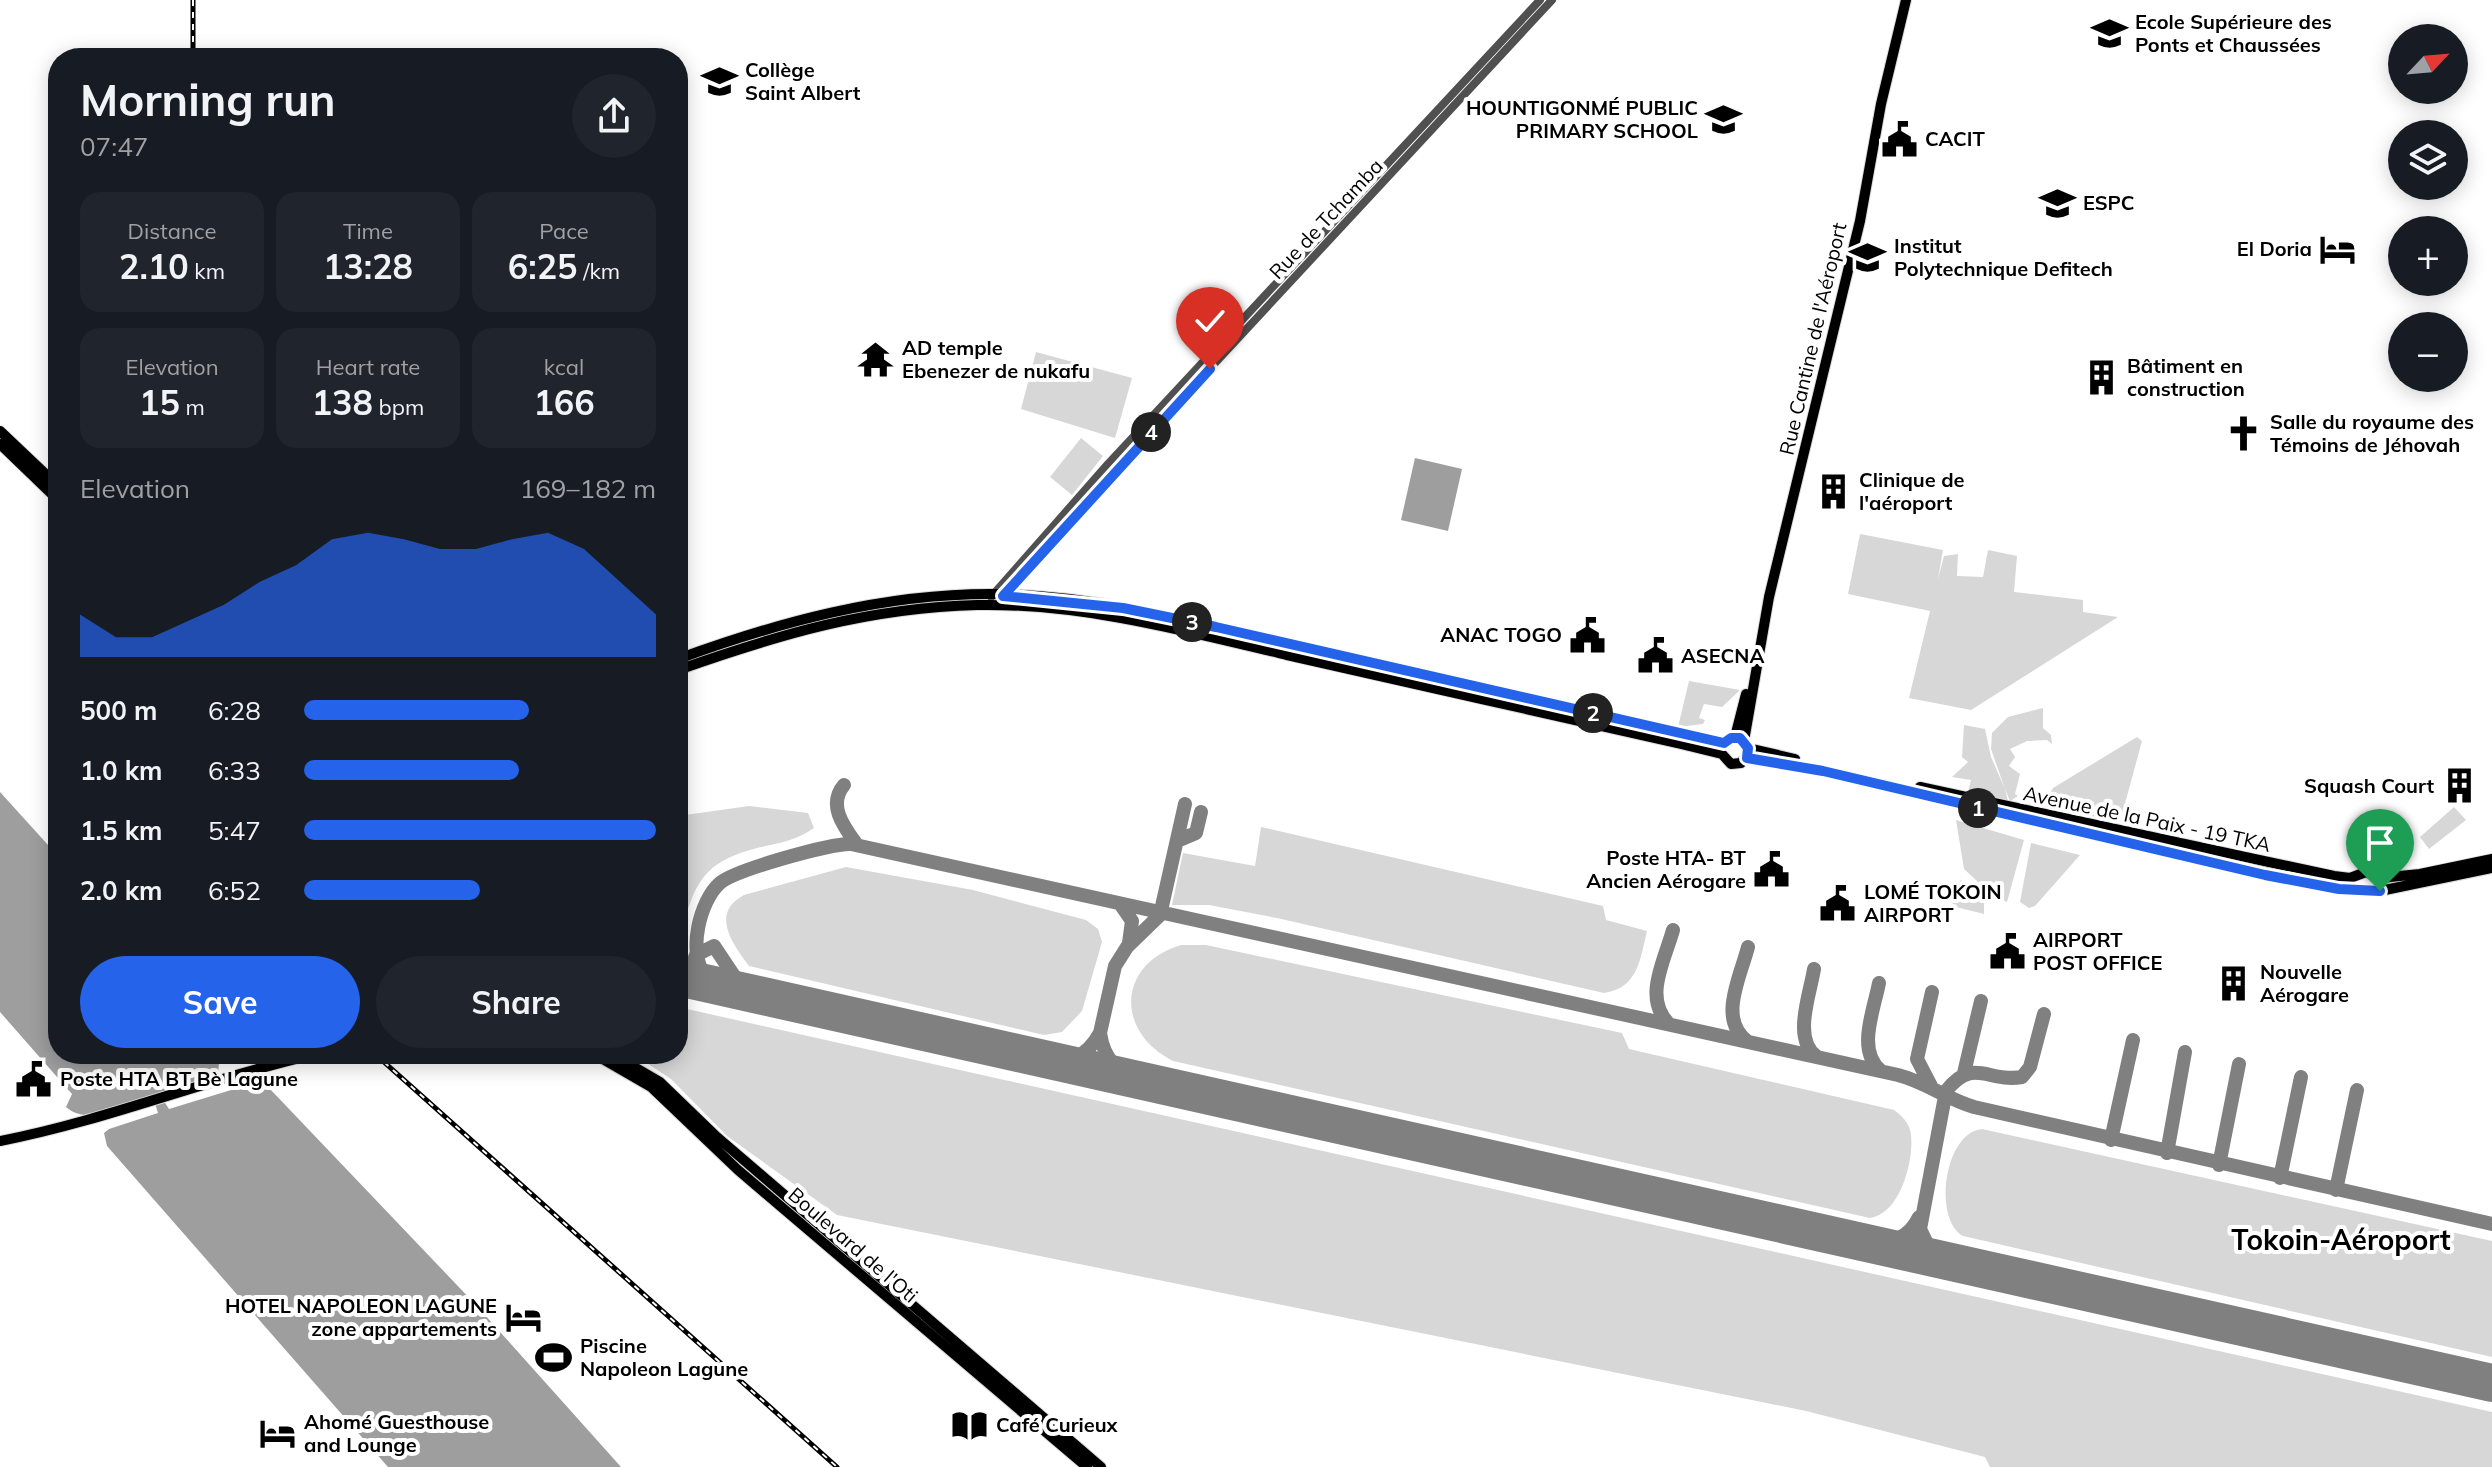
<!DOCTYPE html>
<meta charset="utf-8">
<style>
body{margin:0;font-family:Mulish,sans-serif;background:#20242c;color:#f1f3f6;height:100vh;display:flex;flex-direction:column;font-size:30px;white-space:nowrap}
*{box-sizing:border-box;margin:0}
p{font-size:26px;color:#9ea1a6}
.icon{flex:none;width:44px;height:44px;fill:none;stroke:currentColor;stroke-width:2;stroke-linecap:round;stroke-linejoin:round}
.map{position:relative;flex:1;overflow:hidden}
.side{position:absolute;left:48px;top:48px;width:640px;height:1016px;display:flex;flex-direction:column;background:#171b24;border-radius:32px;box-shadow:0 4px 20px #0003}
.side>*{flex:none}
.needle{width:52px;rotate:64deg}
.tools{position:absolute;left:2388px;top:24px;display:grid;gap:16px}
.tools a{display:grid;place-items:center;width:80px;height:80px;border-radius:50%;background:#171b24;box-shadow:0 4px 20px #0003;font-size:40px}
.pin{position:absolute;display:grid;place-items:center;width:68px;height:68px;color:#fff;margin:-82px -34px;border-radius:50% 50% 50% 0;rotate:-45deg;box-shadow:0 0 8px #0007}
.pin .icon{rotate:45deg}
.km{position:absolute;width:40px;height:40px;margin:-20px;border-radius:50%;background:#222;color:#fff;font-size:22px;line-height:40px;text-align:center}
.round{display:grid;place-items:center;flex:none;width:84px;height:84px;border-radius:42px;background:#20242c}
.overview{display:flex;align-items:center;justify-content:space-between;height:136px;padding:0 32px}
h1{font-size:44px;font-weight:700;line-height:60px}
.metrics{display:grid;grid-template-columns:repeat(3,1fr);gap:12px;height:136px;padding:8px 32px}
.metrics div{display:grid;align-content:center;border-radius:20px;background:#20242c;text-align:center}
.metrics b{font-size:34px;font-weight:700}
.metrics small{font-size:22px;font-weight:400}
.metrics p{font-size:22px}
.chart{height:224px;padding:16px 32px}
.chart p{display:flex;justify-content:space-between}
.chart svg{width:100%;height:144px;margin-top:8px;fill:#2563eb;opacity:.7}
.primary-button{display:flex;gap:16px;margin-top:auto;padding:16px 32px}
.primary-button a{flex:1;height:92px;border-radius:48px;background:#2563eb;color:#fff;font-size:32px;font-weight:700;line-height:92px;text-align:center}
.primary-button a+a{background:#20242c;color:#f1f3f6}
ul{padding:0 32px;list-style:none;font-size:26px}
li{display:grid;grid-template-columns:128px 96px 1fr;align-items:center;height:60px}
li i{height:20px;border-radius:10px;background:#2563eb}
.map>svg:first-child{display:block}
.green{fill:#d7d7d7}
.water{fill:#9e9e9e}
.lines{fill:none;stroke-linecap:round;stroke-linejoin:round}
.taxiway{stroke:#808080;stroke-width:14}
.runway{stroke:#808080;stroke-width:38}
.major-casing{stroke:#dbdbdb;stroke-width:12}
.minor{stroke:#505050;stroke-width:8}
.major{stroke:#000;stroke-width:10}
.rail-casing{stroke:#000;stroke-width:5}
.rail{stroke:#fff;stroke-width:2;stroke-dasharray:6;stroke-linecap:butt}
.route-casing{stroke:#fff;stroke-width:16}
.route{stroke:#2563eb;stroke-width:10}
.labels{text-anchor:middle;stroke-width:8;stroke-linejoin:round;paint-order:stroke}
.poi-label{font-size:20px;font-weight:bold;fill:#000;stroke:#fff;text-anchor:start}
.street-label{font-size:20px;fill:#000;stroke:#fff}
.district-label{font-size:28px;font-weight:bold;fill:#000;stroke:#fff}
</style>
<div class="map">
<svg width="2492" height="1467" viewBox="0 0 2492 1467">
<rect width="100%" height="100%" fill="#fff"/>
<path class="green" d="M1036,352l96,26 -17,60 -94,-29z
M1081,438l22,18 -31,39 -22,-18z
M1860,534l83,16 -5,29 6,-23 14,-2 -1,22 26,1 5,-27 29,6 -3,36 69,8v12l35,5 -147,93 -62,-12 21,-87 -82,-17z
M1689,681l51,9 -18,17 -18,-3 -5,14 6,2 -2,4 -25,3z
M2043,708v20l8,7 1,9 -5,-4 -20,1 -17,8 5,8 -6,9 11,8 -5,20 3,2 -8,5 -5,-12 3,12 -41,-5 4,-16 -19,-3 16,-15 -6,-5 2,-32 21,4 6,28 14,32 -14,-40 1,-16 16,-16z
M2137,737l5,4 -22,81 -77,-16 10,-18z
M749,806l59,7 6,15c-17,12 -33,15 -53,19 -62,15 -66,38 -83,95v-126z
M2454,807l12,13 -37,29 -9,-12z
M1956,820l68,20 -17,62 -17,-9 -26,-24z
M1261,827l342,79 3,14 41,11c-7,29 -9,57 -43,62l-327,-75 -68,-13h-37l11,-52 72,13z
M2031,843l49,12 -45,51 -6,2 -9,-6z
M846,867l127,23 113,30 12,9 4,13 -20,69 -20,21 -18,3 -295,-69c-17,-23 -39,-53 -5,-71z
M1961,880l23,20v14l-32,-8 5,-22z
M1181,945h25l416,88 7,16 265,61c8,6 16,13 17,25 3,26 -11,79 -41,83l-697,-157c-58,-29 -56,-97 8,-116z
M678,1007l1814,405v55h-502l-5,-10 -179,-46 -969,-196 -110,-79 -56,-57 -38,-25h45z
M1982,1129l510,112v116l-529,-121c-31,-18 -18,-104 19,-107z"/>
<path class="water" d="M1415,458l47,11 -14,62 -47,-11z
M0,792l58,64v198h162l-2,19 -58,22 9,14 85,-26 16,6 205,215 146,163h-233l-281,-321 -3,-13 5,-4 49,-16 -5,-16c-25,8 -65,30 -87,10l6,-13 -72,-82z"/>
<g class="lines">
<path class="taxiway" d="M844,785c-17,20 0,42 13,60
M1177,841l19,-8 5,-21
M1121,905l11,16 -3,22
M1814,969c-4,26 -22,70 3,88
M693,981l-3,-10 6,-16 18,-9 26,39 16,10
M1879,983c-5,27 -23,68 2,88
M726,988c-7,-4 -16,-7 -21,-13 -18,-22 -5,-75 15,-92 15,-13 111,-40 131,-39l1047,231c28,7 48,24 76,32l518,117
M1669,1024c-26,-26 -5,-62 4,-94
M1100,1033l15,-67 12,-19 33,-32 25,-111
M1747,1041c-29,-22 -7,-63 1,-94
M1043,1060c27,3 43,-2 57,-27 4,28 19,41 45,48
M1964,1073l17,-72
M1931,1086l-14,-27 15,-67
M2111,1140l22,-100
M2167,1153l18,-101
M2219,1165l20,-101
M2280,1178l21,-101
M2336,1190l21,-100
M1871,1243c21,0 38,-5 48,-26
M1950,1261l-20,-11 -10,-21 26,-138c28,-35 41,-8 76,-14l8,-10 14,-53"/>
<path class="runway" d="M678,977l1814,406"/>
<defs>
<path id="major" d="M0,431l58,55
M0,444l58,56
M678,659c101,-37 204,-65 312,-65 102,0 205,28 304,51 143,32 286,67 430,98l16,-5 9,14 -8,11 -10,1 -9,-10 -41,-10c-131,-30 -263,-59 -394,-89 -101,-24 -205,-52 -310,-50 -109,3 -197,29 -299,65
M1735,737l11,-43
M1744,741l25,-144 91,-376 21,-117 25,-104
M1748,748l47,11
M1747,758l76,13 516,118 41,2 112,-23
M1920,787l414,89 16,2 16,-6 14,6 40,-4 72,-15
M594,1054l57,33 87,83 349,297
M612,1054l48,28 57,55 384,330
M0,1141c108,-21 209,-63 316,-87"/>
</defs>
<use href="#major" class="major-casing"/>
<path class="minor" d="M1003,596l68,-78 481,-518
M991,597l117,-133 432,-464"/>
<use href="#major" class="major"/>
<defs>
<path id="rail" d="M193,0v58
M375,1054l462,413"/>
</defs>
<use href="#rail" class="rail-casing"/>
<use href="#rail" class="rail"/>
</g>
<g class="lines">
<defs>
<path id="route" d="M1210,369l-207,227 120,12 93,19 508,116 7,-5h9l8,10 -1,10 76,13 442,104 74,14 41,2"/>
</defs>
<use href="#route" class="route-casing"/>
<use href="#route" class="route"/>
</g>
<defs>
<symbol id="university-bare" viewBox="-9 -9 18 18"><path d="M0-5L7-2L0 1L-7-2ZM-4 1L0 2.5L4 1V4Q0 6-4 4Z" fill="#000" stroke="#fff" stroke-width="2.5" paint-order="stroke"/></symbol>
<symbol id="school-bare" viewBox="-9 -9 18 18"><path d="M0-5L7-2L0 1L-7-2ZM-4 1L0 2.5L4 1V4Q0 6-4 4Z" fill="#000" stroke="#fff" stroke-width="2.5" paint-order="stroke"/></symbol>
<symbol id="civic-bare" viewBox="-9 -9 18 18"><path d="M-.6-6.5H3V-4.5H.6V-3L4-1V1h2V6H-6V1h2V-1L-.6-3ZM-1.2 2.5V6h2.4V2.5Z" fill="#000" stroke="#fff" stroke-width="2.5" paint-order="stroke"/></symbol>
<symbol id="hotel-bare" viewBox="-9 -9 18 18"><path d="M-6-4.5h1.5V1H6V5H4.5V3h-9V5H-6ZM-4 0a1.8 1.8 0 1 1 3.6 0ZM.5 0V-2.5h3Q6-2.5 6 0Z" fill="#000" stroke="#fff" stroke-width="2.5" paint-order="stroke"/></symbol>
<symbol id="temple-bare" viewBox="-9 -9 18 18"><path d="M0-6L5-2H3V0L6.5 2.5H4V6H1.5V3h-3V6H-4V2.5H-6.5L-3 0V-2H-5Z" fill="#000" stroke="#fff" stroke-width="2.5" paint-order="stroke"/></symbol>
<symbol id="building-bare" viewBox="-9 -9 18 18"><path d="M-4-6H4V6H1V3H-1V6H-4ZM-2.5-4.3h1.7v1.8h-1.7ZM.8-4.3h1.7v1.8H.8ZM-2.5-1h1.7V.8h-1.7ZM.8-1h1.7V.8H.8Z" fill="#000" stroke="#fff" stroke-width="2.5" paint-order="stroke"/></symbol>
<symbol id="church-bare" viewBox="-9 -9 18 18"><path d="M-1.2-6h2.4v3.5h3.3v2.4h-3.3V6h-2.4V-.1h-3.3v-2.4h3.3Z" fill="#000" stroke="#fff" stroke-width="2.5" paint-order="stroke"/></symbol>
<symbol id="stadium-bare" viewBox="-9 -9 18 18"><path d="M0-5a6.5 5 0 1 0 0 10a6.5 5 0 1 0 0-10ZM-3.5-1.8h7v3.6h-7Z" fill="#000" stroke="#fff" stroke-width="2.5" paint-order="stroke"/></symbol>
<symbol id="library-bare" viewBox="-9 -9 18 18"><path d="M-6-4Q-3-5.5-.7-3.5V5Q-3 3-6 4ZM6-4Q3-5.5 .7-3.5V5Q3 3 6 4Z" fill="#000" stroke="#fff" stroke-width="2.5" paint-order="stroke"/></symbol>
</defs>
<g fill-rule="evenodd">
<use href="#university-bare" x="2084" y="8" width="51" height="51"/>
<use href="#school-bare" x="694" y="56" width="51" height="51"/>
<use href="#school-bare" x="1698" y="94" width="51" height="51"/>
<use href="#civic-bare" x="1874" y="114" width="51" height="51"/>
<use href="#school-bare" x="2032" y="178" width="51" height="51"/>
<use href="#hotel-bare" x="2312" y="224" width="51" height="51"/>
<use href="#university-bare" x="1842" y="232" width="51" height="51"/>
<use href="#temple-bare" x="850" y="334" width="51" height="51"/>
<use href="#building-bare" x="2076" y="352" width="51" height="51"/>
<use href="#church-bare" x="2218" y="408" width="51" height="51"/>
<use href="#building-bare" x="1808" y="466" width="51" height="51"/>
<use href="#civic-bare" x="1562" y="610" width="51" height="51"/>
<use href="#civic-bare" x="1630" y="630" width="51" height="51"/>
<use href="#building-bare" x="2434" y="760" width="51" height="51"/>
<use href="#civic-bare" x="1746" y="844" width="51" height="51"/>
<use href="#civic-bare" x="1812" y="878" width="51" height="51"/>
<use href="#civic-bare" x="1982" y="926" width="51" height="51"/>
<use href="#building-bare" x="2208" y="958" width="51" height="51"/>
<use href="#civic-bare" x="8" y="1054" width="51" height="51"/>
<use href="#hotel-bare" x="498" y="1292" width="51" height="51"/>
<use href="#stadium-bare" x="528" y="1332" width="51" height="51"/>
<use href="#library-bare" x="944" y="1400" width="51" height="51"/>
<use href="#hotel-bare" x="252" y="1408" width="51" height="51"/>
</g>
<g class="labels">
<g class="poi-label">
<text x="2135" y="29">Ecole Supérieure des<tspan x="2135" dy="23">Ponts et Chaussées</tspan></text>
<text x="745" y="77">Collège<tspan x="745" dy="23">Saint Albert</tspan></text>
<text x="1698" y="115" text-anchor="end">HOUNTIGONMÉ PUBLIC<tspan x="1698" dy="23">PRIMARY SCHOOL</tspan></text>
<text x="1925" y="146">CACIT</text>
<text x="2083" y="210">ESPC</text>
<text x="1894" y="253">Institut<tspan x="1894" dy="23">Polytechnique Defitech</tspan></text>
<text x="2312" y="256" text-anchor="end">El Doria</text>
<text x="902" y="355">AD temple<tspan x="902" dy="23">Ebenezer de nukafu</tspan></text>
<text x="2127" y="373">Bâtiment en<tspan x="2127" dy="23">construction</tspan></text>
<text x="2270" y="429">Salle du royaume des<tspan x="2270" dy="23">Témoins de Jéhovah</tspan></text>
<text x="1859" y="487">Clinique de<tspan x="1859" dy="23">l'aéroport</tspan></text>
<text x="1562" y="642" text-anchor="end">ANAC TOGO</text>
<text x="1681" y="663">ASECNA</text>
<text x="2434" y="793" text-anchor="end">Squash Court</text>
<text x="1746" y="865" text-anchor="end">Poste HTA- BT<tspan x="1746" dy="23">Ancien Aérogare</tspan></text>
<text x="1864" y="899">LOMÉ TOKOIN<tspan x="1864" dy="23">AIRPORT</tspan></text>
<text x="2033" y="947">AIRPORT<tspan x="2033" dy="23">POST OFFICE</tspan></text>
<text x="2260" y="979">Nouvelle<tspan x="2260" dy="23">Aérogare</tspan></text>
<text x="60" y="1086">Poste HTA BT Bè Lagune</text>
<text x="497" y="1313" text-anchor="end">HOTEL NAPOLEON LAGUNE<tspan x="497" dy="23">zone appartements</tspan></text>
<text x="580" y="1353">Piscine<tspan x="580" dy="23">Napoleon Lagune</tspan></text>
<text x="304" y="1429">Ahomé Guesthouse<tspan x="304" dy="23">and Lounge</tspan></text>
<text x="996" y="1432">Café Curieux</text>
</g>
<g class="street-label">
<text transform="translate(1326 219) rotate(-47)" y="7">Rue de Tchamba</text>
<text transform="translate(1813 339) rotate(-77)" y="7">Rue Cantine de l'Aéroport</text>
<text transform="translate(2147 819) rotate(12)" y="7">Avenue de la Paix - 19 TKA</text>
<text transform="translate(853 1245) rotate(41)" y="7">Boulevard de l'Oti</text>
</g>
<g class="district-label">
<text x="2341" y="1250">Tokoin-Aéroport</text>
</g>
</g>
</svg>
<div class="tools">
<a><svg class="needle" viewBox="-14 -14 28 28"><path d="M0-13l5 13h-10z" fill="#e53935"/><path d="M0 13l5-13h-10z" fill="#9ea1a6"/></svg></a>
<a><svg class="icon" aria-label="layers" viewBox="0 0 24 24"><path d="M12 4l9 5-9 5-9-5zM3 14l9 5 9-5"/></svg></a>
<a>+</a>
<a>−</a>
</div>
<div class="pin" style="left:2380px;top:891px;background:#1e9e55"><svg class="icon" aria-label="arrive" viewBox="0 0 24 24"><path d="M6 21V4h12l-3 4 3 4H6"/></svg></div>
<div class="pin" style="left:1210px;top:369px;background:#d93025"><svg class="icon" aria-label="check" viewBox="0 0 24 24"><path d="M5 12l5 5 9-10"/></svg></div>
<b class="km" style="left:1978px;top:808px">1</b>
<b class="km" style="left:1593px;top:713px">2</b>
<b class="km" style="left:1192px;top:622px">3</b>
<b class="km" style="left:1151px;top:432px">4</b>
<section class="side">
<div class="overview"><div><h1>Morning run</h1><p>07:47</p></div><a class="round"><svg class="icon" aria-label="share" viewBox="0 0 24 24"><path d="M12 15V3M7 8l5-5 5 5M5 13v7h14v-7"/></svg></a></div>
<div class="metrics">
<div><p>Distance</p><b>2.10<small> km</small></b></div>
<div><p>Time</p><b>13:28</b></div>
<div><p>Pace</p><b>6:25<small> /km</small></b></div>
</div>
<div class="metrics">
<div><p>Elevation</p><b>15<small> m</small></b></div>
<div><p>Heart rate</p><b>138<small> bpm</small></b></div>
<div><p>kcal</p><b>166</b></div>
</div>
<div class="chart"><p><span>Elevation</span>169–182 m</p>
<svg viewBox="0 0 160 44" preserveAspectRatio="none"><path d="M0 44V31L10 38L20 38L30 33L40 28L50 21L60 16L70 8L80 6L90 8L100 11L110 11L120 8L130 6L140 11L150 21L160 31V44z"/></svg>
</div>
<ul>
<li><b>500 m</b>6:28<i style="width:64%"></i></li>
<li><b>1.0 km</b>6:33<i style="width:61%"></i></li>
<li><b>1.5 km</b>5:47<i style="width:100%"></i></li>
<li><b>2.0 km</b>6:52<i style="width:50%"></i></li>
</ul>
<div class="primary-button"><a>Save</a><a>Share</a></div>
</section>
</div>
